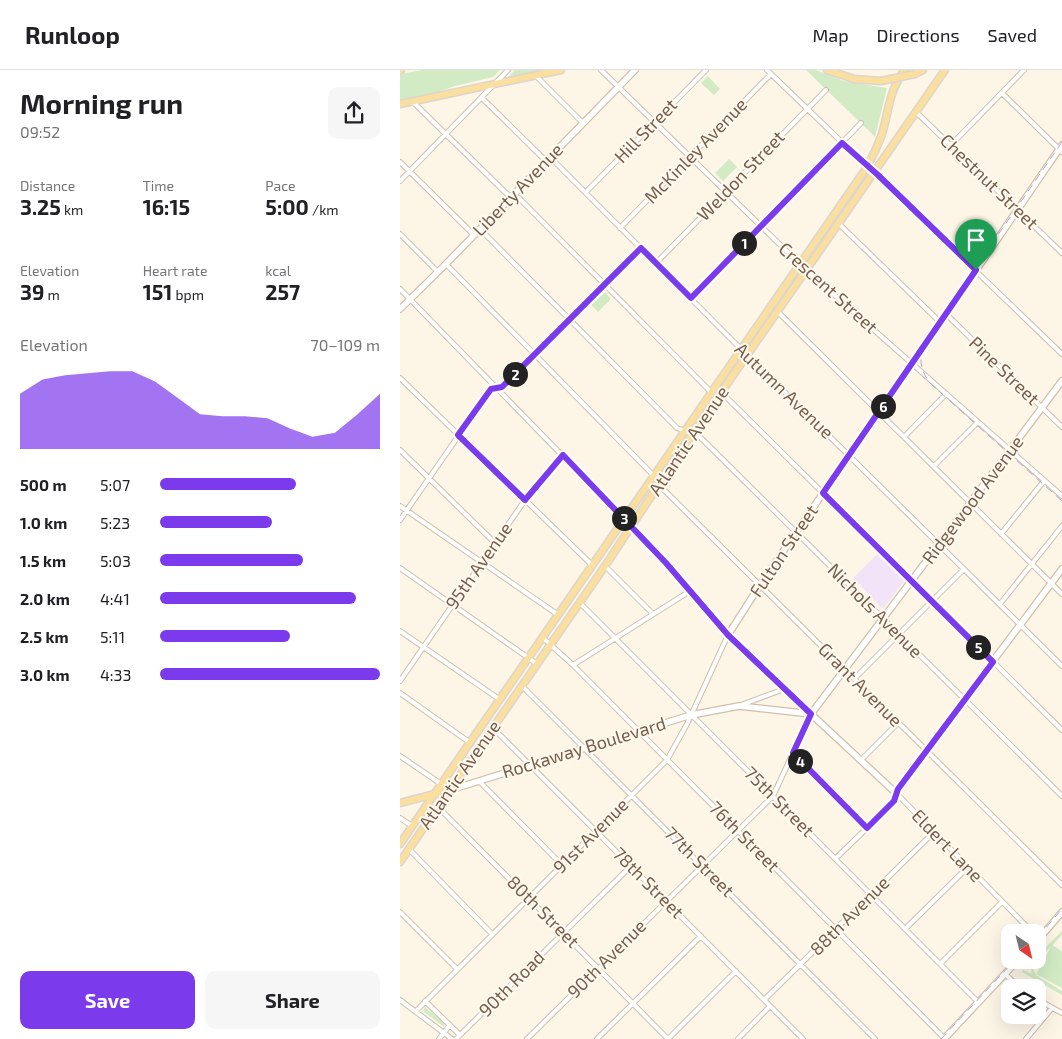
<!DOCTYPE html>
<meta charset="utf-8">
<style>
body{margin:0;font-family:"Exo 2",sans-serif;background:#f6f6f6;color:#202124;height:100vh;display:flex;flex-direction:column;font-size:19px;white-space:nowrap}
*{box-sizing:border-box;margin:0}
p{font-size:16px;color:#757577}
.icon{flex:none;width:28px;height:28px;fill:none;stroke:currentColor;stroke-width:2;stroke-linecap:round;stroke-linejoin:round}
.map{position:relative;flex:1;overflow:hidden}
.side{display:flex;flex-direction:column;background:#fff;width:400px}
.side>*{flex:none}
.needle{width:32px;rotate:145deg}
.tools{position:absolute;left:601px;top:854px;display:grid;gap:10px}
.tools a{display:grid;place-items:center;width:45px;height:45px;border-radius:10px;background:#fff;box-shadow:0 5px 20px #0002;font-size:25px}
.pin{position:absolute;display:grid;place-items:center;width:42px;height:42px;color:#fff;margin:-51px -21px;border-radius:50% 50% 50% 0;rotate:-45deg;box-shadow:0 0 5px #0007}
.pin .icon{rotate:45deg}
.km{position:absolute;width:25px;height:25px;margin:-12px;border-radius:50%;background:#222;color:#fff;font-size:14px;line-height:25px;text-align:center}
.round{display:grid;place-items:center;flex:none;width:52px;height:52px;border-radius:10px;background:#f6f6f6}
.overview{display:flex;align-items:center;justify-content:space-between;height:85px;padding:0 20px}
h1{font-size:28px;font-weight:700;line-height:38px}
.stats{display:grid;grid-template-columns:repeat(3,1fr);gap:8px;height:85px;padding:5px 20px}
.stats div{display:grid;align-content:center}
.stats b{font-size:21px;font-weight:700}
.stats small{font-size:14px;font-weight:400}
.stats p{font-size:14px}
.chart{height:140px;padding:10px 20px}
.chart p{display:flex;justify-content:space-between}
.chart svg{width:100%;height:90px;margin-top:5px;fill:#7c3aed;opacity:.7}
.primary-button{display:flex;gap:10px;margin-top:auto;padding:10px 20px}
.primary-button a{flex:1;height:58px;border-radius:10px;background:#7c3aed;color:#fff;font-size:20px;font-weight:700;line-height:58px;text-align:center}
.primary-button a+a{background:#f6f6f6;color:#202124}
ul{padding:0 20px;list-style:none;font-size:16px}
li{display:grid;grid-template-columns:80px 60px 1fr;align-items:center;height:38px}
li i{height:12px;border-radius:6px;background:#7c3aed}
header{display:flex;align-items:center;gap:30px;box-sizing:border-box;height:70px;padding:0 25px;background:#fff;border-bottom:1px solid #e0e0e0}
header strong{font-size:24px}
nav{display:flex;gap:28px;margin-inline-start:auto;font-size:18px}
main{display:flex;flex:1;min-height:0}
.map>svg:first-child{display:block}
.education{fill:#f3e3f9}
.green{fill:#d2ebc5}
.lines{fill:none;stroke-linecap:round;stroke-linejoin:round}
.street-casing{stroke:#cfbead;stroke-width:6}
.secondary-casing{stroke:#d2bfaa;stroke-width:8}
.primary-casing{stroke:#dcd5d0;stroke-width:9}
.street{stroke:#fff;stroke-width:4}
.secondary{stroke:#fff;stroke-width:5.5}
.primary{stroke:#fbdf9f;stroke-width:6}
.rail{stroke:#b9a4c7;stroke-width:1;stroke-dasharray:8 5;stroke-linecap:butt}
.primary-bridge-casing{stroke:#dcd5d0;stroke-width:9;stroke-linecap:butt}
.primary-bridge{stroke:#fbdf9f;stroke-width:6}
.route-casing{stroke:#fff;stroke-width:10}
.route{stroke:#7c3aed;stroke-width:6}
.labels{text-anchor:middle;stroke-width:4;stroke-linejoin:round;paint-order:stroke}
.street-label{font-size:18px;fill:#775d4b;stroke:#fff9ee}
</style>
<header>
<strong>Runloop</strong>
<nav><a>Map</a><a>Directions</a><a>Saved</a></nav>
</header>
<main>
<section class="side">
<div class="overview"><div><h1>Morning run</h1><p>09:52</p></div><a class="round"><svg class="icon" aria-label="share" viewBox="0 0 24 24"><path d="M12 15V3M7 8l5-5 5 5M5 13v7h14v-7"/></svg></a></div>
<div class="stats">
<div><p>Distance</p><b>3.25<small> km</small></b></div>
<div><p>Time</p><b>16:15</b></div>
<div><p>Pace</p><b>5:00<small> /km</small></b></div>
</div>
<div class="stats">
<div><p>Elevation</p><b>39<small> m</small></b></div>
<div><p>Heart rate</p><b>151<small> bpm</small></b></div>
<div><p>kcal</p><b>257</b></div>
</div>
<div class="chart"><p><span>Elevation</span>70–109 m</p>
<svg viewBox="0 0 160 44" preserveAspectRatio="none"><path d="M0 44V17L10 10L20 8L30 7L40 6L50 6L60 11L70 19L80 27L90 28L100 28L110 29L120 34L130 38L140 36L150 27L160 17V44z"/></svg>
</div>
<ul>
<li><b>500 m</b>5:07<i style="width:62%"></i></li>
<li><b>1.0 km</b>5:23<i style="width:51%"></i></li>
<li><b>1.5 km</b>5:03<i style="width:65%"></i></li>
<li><b>2.0 km</b>4:41<i style="width:89%"></i></li>
<li><b>2.5 km</b>5:11<i style="width:59%"></i></li>
<li><b>3.0 km</b>4:33<i style="width:100%"></i></li>
</ul>
<div class="primary-button"><a>Save</a><a>Share</a></div>
</section>
<div class="map">
<svg width="662" height="969" viewBox="0 0 662 969">
<rect width="100%" height="100%" fill="#fdf6e7"/>
<path class="education" d="M477,484l27,27 -21,28 -30,-31z"/>
<path class="green" d="M22,0h78l-7,7 -38,9 -17,6 -38,8v-26z
M115,0h33l-37,8 -1,-3z
M406,0h10l28,11 43,7 -12,49z
M308,6l12,13 -6,6 -13,-12z
M329,89l8,8 -14,14 -8,-8z
M205,222l6,7 -13,13 -7,-7z
M662,861v4l-24,25v-5z
M652,875l10,6v37l-26,-14z
M633,890h4l-4,9 3,6 26,16v4l-40,-23 1,-2 9,4 -1,-6z
M25,937l20,16 -1,4 -21,-16z"/>
<g class="lines">
<defs>
<path id="street" d="M201,0l205,200 256,226
M367,0l295,284
M136,6l47,47
M602,23l60,59
M82,28l64,63
M13,32l94,92 12,4 192,194
M516,42l146,141
M551,75l73,-75
M150,87l191,192 321,317
M0,92l74,73
M0,111l108,-111
M186,122l120,-122
M438,153l102,99
M220,158l151,-154
M80,159l197,199 23,9 362,359
M0,164l38,38
M256,193l170,-173
M46,194l208,212
M0,219l235,241 31,33 62,72 83,79 -38,82 -246,243
M291,228l170,-175
M378,242l284,282
M546,244l116,113
M0,308l192,187
M322,323l340,337
M504,367l42,-43
M0,380l95,93
M534,396l44,-44
M259,415l403,400
M0,436l157,108
M0,450l91,-131 11,-2 139,-139
M601,464l43,-53
M205,496l48,48
M0,498l137,96
M179,532l399,400
M600,534l62,-78
M0,561l99,68
M142,567l31,28 372,374
M173,595l117,-74
M454,609l110,-110
M0,611l125,-181 38,-45
M122,616l353,353
M0,623l69,49
M341,635l43,-16
M93,658l310,311
M393,683l74,75
M0,686l50,34
M461,690l37,-37
M79,711l83,84
M38,737l230,232
M0,748l12,8
M9,779l83,85
M435,789l60,-58 2,-7 135,138
M0,842l57,57
M505,859l63,-62
M540,894l62,-62
M605,904l15,14
M0,930l52,39
M364,930l170,-168
M638,930l24,13
M25,931l35,34
M16,941l251,-251 20,-36 41,-89
M39,969l11,-14
M56,969l175,-173
M197,969l104,-103
M268,969l68,-68
M338,969l32,-33
M626,969l26,-31"/>
<path id="secondary" d="M0,239l42,-41 193,-198
M328,565l32,-50 302,-440
M411,644l251,-333
M411,644l86,80v-5l165,-220
M50,720l241,-75 48,-9 72,8
M638,870l24,-28
M544,969l74,-79"/>
<path id="primary" d="M0,0h1
M427,0l27,9 27,2
M515,4l8,-4
M0,34l161,-34
M0,733l50,-13
M0,774l467,-677c6,-11 11,-22 15,-33 7,-23 7,-45 23,-64
M0,792l205,-296 90,-136 250,-360"/>
</defs>
<use href="#street" class="street-casing"/>
<use href="#secondary" class="secondary-casing"/>
<use href="#primary" class="primary-casing"/>
<use href="#street" class="street"/>
<use href="#secondary" class="secondary"/>
<use href="#primary" class="primary"/>
<path class="rail" d="M662,72l-136,197c-8,16 -7,32 6,46l130,116
M638,867l24,-28
M541,969l74,-79"/>
<defs>
<path id="primary-bridge" d="M481,11l34,-7"/>
</defs>
<use href="#primary-bridge" class="primary-bridge-casing"/>
<use href="#primary-bridge" class="primary-bridge"/>
</g>
<g class="lines">
<defs>
<path id="route" d="M442,73l36,32 98,95 -153,223 170,169 -95,127 -4,12 -27,27 -74,-75 18,-39 -83,-79 -62,-72 -103,-108 -38,45 -67,-65 33,-46 11,-2 139,-139 50,50z"/>
</defs>
<use href="#route" class="route-casing"/>
<use href="#route" class="route"/>
</g>
<g class="labels">
<g class="street-label">
<text transform="translate(246 61) rotate(-46)" y="6">Hill Street</text>
<text transform="translate(296 81) rotate(-46)" y="6">McKinley Avenue</text>
<text transform="translate(341 106) rotate(-46)" y="6">Weldon Street</text>
<text transform="translate(589 112) rotate(44)" y="6">Chestnut Street</text>
<text transform="translate(118 120) rotate(-46)" y="6">Liberty Avenue</text>
<text transform="translate(428 218) rotate(42)" y="6">Crescent Street</text>
<text transform="translate(604 301) rotate(44)" y="6">Pine Street</text>
<text transform="translate(384 321) rotate(44)" y="6">Autumn Avenue</text>
<text transform="translate(289 371) rotate(-56)" y="6">Atlantic Avenue</text>
<text transform="translate(573 430) rotate(-53)" y="6">Ridgewood Avenue</text>
<text transform="translate(384 481) rotate(-56)" y="6">Fulton Street</text>
<text transform="translate(79 496) rotate(-55)" y="6">95th Avenue</text>
<text transform="translate(475 541) rotate(45)" y="6">Nichols Avenue</text>
<text transform="translate(460 615) rotate(45)" y="6">Grant Avenue</text>
<text transform="translate(184 678) rotate(-17)" y="6">Rockaway Boulevard</text>
<text transform="translate(60 705) rotate(-55)" y="6">Atlantic Avenue</text>
<text transform="translate(379 732) rotate(45)" y="6">75th Street</text>
<text transform="translate(191 766) rotate(-45)" y="6">91st Avenue</text>
<text transform="translate(344 767) rotate(45)" y="6">76th Street</text>
<text transform="translate(547 776) rotate(46)" y="6">Eldert Lane</text>
<text transform="translate(299 792) rotate(45)" y="6">77th Street</text>
<text transform="translate(248 813) rotate(45)" y="6">78th Street</text>
<text transform="translate(143 842) rotate(45)" y="6">80th Street</text>
<text transform="translate(450 846) rotate(-45)" y="6">88th Avenue</text>
<text transform="translate(207 889) rotate(-45)" y="6">90th Avenue</text>
<text transform="translate(112 914) rotate(-45)" y="6">90th Road</text>
</g>
</g>
</svg>
<div class="tools">
<a><svg class="needle" viewBox="-14 -14 28 28"><path d="M0-13l5 13h-10z" fill="#e53935"/><path d="M0 13l5-13h-10z" fill="#757577"/></svg></a>
<a><svg class="icon" aria-label="layers" viewBox="0 0 24 24"><path d="M12 4l9 5-9 5-9-5zM3 14l9 5 9-5"/></svg></a>
</div>
<div class="pin" style="left:576px;top:200px;background:#1e9e55"><svg class="icon" aria-label="arrive" viewBox="0 0 24 24"><path d="M6 21V4h12l-3 4 3 4H6"/></svg></div>
<b class="km" style="left:344px;top:173px">1</b>
<b class="km" style="left:115px;top:304px">2</b>
<b class="km" style="left:224px;top:448px">3</b>
<b class="km" style="left:400px;top:691px">4</b>
<b class="km" style="left:578px;top:577px">5</b>
<b class="km" style="left:483px;top:336px">6</b>
</div>
</main>
